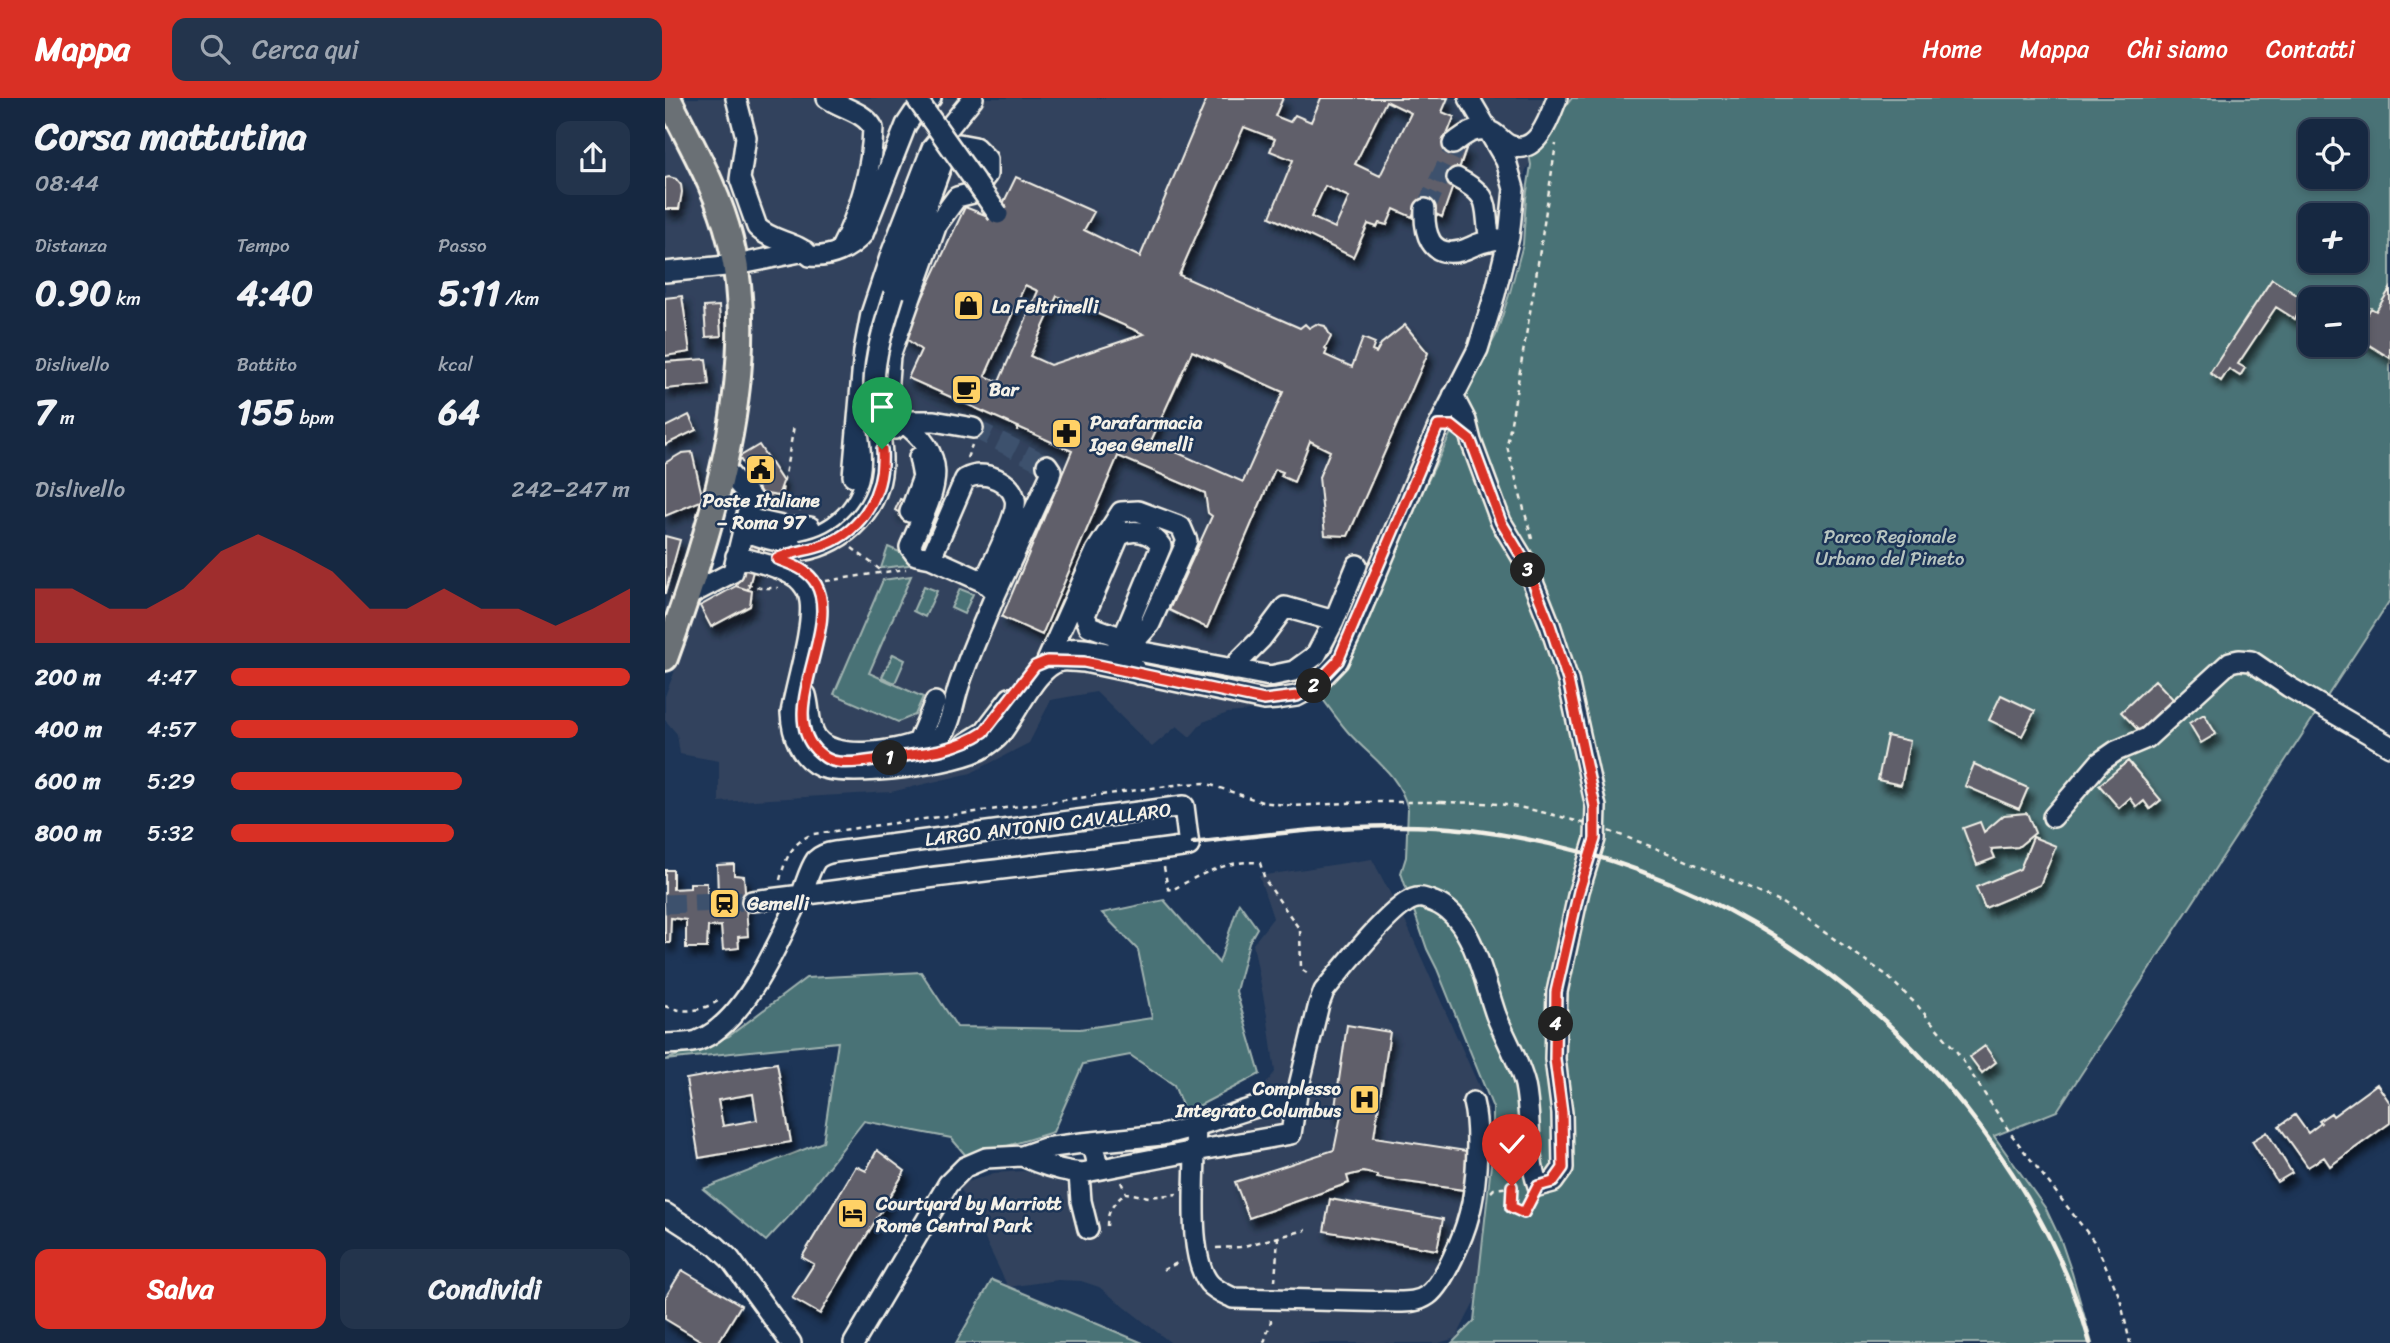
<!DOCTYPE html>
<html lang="it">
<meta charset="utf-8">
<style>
body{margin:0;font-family:Sriracha,sans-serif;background:#23344c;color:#f1f3f6;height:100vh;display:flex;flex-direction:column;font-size:26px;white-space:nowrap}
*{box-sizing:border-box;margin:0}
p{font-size:23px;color:#9ea6b1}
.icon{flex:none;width:38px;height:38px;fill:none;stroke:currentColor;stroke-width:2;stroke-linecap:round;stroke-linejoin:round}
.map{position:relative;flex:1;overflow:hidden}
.details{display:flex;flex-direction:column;background:#162841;width:665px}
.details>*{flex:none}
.fabs{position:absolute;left:1633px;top:21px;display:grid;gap:14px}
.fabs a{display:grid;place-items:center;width:70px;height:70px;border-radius:14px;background:#162841;box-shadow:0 4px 10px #0003,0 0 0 2px #35445a;font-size:35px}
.pin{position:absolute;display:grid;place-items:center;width:60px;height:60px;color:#fff;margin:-72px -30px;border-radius:50% 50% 50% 0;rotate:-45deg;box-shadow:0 0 7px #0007}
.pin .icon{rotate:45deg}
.km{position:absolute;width:35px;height:35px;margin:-18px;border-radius:50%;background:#222;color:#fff;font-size:19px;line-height:35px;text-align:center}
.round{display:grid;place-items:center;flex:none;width:74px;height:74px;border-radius:14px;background:#23344c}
.summary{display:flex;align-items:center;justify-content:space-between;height:119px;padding:0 35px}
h1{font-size:38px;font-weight:700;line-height:52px}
.figures{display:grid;grid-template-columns:repeat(3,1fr);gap:10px;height:119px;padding:7px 35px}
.figures div{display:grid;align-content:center}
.figures b{font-size:35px;font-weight:700}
.figures small{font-size:19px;font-weight:400}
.figures p{font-size:19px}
.chart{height:196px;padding:14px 35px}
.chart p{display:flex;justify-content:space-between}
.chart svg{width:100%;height:126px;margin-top:7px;fill:#d93025;opacity:.7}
.cta{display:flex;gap:14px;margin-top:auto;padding:14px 35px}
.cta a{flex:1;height:80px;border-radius:14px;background:#d93025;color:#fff;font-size:28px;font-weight:700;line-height:80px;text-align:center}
.cta a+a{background:#23344c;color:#f1f3f6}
ul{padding:0 35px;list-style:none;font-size:23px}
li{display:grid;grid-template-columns:112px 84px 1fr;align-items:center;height:52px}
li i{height:18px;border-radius:9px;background:#d93025}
header{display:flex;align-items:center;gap:42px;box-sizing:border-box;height:98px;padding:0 35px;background:#d93025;color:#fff}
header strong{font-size:33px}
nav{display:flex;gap:38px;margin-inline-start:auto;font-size:24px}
.search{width:490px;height:63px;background:#23344c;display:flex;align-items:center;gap:18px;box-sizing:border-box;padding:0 24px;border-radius:14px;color:#9ea6b1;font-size:26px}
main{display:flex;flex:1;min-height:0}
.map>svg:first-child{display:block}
.built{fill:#31425d}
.green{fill:#4a7276;stroke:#9fb2af;stroke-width:2;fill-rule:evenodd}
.building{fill:#615f6b;stroke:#f4f1e8;stroke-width:2;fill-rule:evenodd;filter:url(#shadow)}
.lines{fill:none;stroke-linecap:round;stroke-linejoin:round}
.minor-tunnel{stroke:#3d516d;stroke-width:19;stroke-dasharray:19 10;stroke-linecap:butt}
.minor-casing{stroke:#f4f1e8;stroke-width:24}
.major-casing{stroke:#f4f1e8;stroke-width:30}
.path{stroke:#f4f1e8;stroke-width:2.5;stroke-dasharray:5 5;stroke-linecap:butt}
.minor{stroke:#1d3557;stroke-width:19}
.major{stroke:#6a7074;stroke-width:24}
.rail{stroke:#f4f1e8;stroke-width:4.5}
.minor-bridge-casing{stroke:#f4f1e8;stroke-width:24;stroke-linecap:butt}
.path-bridge{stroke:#f4f1e8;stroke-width:2.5;stroke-dasharray:5 5;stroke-linecap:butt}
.minor-bridge{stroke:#1d3557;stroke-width:19}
.route-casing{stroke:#fff;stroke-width:14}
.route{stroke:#d93025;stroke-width:9}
.labels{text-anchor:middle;stroke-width:5;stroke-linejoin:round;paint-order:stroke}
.poi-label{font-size:19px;font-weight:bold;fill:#f4f1e8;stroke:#1d3557;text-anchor:start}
.park-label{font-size:19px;fill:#b8c5c0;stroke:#1d3557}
.street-label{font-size:19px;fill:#f4f1e8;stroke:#1d3557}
</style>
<header>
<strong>Mappa</strong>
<div class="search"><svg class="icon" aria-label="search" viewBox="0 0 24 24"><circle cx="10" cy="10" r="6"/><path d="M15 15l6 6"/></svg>Cerca qui</div>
<nav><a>Home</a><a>Mappa</a><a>Chi siamo</a><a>Contatti</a></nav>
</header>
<main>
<section class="details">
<div class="summary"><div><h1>Corsa mattutina</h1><p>08:44</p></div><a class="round"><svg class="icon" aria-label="share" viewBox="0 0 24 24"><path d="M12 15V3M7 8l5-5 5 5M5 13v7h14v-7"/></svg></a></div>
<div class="figures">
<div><p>Distanza</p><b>0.90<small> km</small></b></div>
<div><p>Tempo</p><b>4:40</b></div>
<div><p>Passo</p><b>5:11<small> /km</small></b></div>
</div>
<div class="figures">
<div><p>Dislivello</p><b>7<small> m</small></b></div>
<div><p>Battito</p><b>155<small> bpm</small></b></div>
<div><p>kcal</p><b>64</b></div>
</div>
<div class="chart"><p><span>Dislivello</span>242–247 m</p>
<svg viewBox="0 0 160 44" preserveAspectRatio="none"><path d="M0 44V25L10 25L20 32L30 32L40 25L50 12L60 6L70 12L80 19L90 32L100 32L110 25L120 32L130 32L140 38L150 32L160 25V44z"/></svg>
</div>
<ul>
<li><b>200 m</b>4:47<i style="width:100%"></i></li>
<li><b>400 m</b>4:57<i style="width:87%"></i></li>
<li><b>600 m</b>5:29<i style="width:58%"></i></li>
<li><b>800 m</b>5:32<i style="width:56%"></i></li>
</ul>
<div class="cta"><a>Salva</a><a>Condividi</a></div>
</section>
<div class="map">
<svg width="1725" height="1245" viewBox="0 0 1725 1245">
<defs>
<filter id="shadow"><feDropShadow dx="4.5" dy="8" stdDeviation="3.5" flood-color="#0009"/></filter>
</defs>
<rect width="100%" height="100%" fill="#1d3557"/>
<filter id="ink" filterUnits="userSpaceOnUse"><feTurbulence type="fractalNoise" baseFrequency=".0143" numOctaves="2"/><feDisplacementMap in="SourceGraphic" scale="14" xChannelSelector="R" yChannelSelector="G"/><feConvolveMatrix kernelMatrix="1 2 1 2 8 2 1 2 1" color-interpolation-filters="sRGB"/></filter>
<g filter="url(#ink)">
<path class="built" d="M17,0h882l-39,74 -5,45 -11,64 -29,81 -40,81 -104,234 -35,29 -73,7 -25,9 -13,15 -13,-11 -25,21 -56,-55 -45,8 -22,43 -58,30 -80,19 -172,10v-41l-39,-7 -3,-20 -12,-14v-24l35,-90 36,-20 25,-93 -22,-36 13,-105v-38l-3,-47 -18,-59z
M0,18l43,93 22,90 -13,158 -52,174z
M707,761l35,66 82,184 -8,157 -6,35 -19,37 -17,5h-268l-72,-56 -18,-6 -23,-1 -50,7 -49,-102 35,-12 30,-2 52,16 23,-8 16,-9 -1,-36 55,-4 44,-15 49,-26 13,-17 -7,-51 -15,-77 20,-26 -14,-42z"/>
<path class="green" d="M907,0h818v502l-333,511 -63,25 52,73 15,32 11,32 20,70h-640l22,-22 19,-175v-38l-56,-139 -10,-20 -26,-76 5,-16 2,-48c-10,-37 -36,-50 -60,-77 -12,-14 -22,-29 -33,-43l44,-64 99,-207 2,-16 36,-67 14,-43 13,-48 3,-46 5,-33 -2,-11zM1645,33h45v46h-45zM1645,117h45v46h-45zM1645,201h45v46h-45z
M223,449l30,13 -1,4 -36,4z
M246,478l-42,97 54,24 -8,18 -17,7 -64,-28 49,-114z
M259,488l13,5 -12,26 -12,-6z
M295,491l13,5 -9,20 -13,-6z
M228,556l12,6 -10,23 -13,-6z
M499,802l55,63 20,-60 18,25 -8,14 -13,49 24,83 -75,39 -11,-28 -44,-30 -47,9 -30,68 -85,26 -17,-20 -87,-17 -72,92 -26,28 -63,-52 120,-47 15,-100 -173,18 64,-24 77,-58 115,-6 36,55 123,2 72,-11 -14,-68 -36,-37z
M327,1182l151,63h-187z"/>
<path class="building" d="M542,0h76l-8,18 15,6 5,-7 16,7 10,-24h127l-6,14 12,5 -9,23 21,9 -24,68 -25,-12 -5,12 -18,-8 -7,16 -8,-2 -2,4 -9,-3 -15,33 -83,-40 23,-57 -23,-9 5,-12 -31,-12 -65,148 121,53 5,-4 4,4 7,-4 9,2 6,11 -6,11 2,2 -2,5 27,12 11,-29 12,5 -3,8 4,2 5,-9 24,-19 23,28 -80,183 -23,-1 -6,-58 11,-26 -20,-10 -16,41 -13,-6 2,-4 -8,-3 -68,159 -38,-18 43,-94 -4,-3 -3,-20 -87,-37 -76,179 -40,-18 70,-166 -164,-73 13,-28 -17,-13 61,-130 28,11 5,-4 18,-37 78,35 -10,18 56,27zM721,3l25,12 -31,63 -25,-12zM660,88l24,11 -14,31 -24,-11zM360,187l13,6 -39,91 -14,-6zM392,198l87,38 -94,31 -20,-9zM527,253l91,41 -40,90 -92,-41z
M4,79l7,2 5,6 1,7 -3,17h-14v-31z
M1607,181l34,22 -11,18 -19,-12 -38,57 7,4 -5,8 -11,-7 -8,12 -11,-8z
M1725,191v69l-35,-22v-18l3,-5 7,5 6,-10 5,3z
M17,198l8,56 -25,4v-58z
M54,208l2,30 -15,1 -2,-30z
M41,261l3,26 -44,4v-27z
M24,317l7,15 -31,15v-18z
M94,347l24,37 -5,14 -17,-3 -22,-36z
M27,354l11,48 -38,16v-53l17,-10z
M96,395l12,2 -25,95 -12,-4z
M235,401l5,2 -5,12 -5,-3z
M0,438l15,4 -15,54z
M71,488l16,5 -2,15 -39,21 -11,-21z
M1490,582l18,19 -34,32 -18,-19z
M1336,597l34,16 -13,25 -33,-16z
M1539,616l12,20 -15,9 -12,-20z
M1222,638l23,5 -9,44 -23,-5z
M1463,663l33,39 -11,9 -6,-8 -7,6 -7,-9 -11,10 -20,-23z
M1309,666l54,24 -9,21 -54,-23z
M1362,715l8,20 -17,14 -27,2 4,9 -18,7 -14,-37 17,-6 4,10 20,-17z
M1368,739l23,9 -16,39 -55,23 -9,-21 44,-18z
M69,766v11l10,1 4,60 -10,1 1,11 -16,2 -2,-24 -13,1 -1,21h-21v-28l-15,-2 -1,25h-5v-73h8v19l17,-1v-5h17v12h11l-1,-30z
M682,927l43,7 -16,105 99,15 -2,39 -94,-13v-3l-14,-3 -16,4 2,7 -100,35 -14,-36 99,-32 7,-34 -7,-2z
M1320,948l11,16 -14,11 -12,-16z
M112,965l14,79 -92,16 -13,-79zM88,996l4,26 -34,6 -5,-26z
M1712,986l13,19v20l-60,43 -6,-9 -16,10 -29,-41 16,-11 13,18 13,-10 -2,-2 12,-8 2,3z
M1602,1034l25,41 -15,9 -25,-41z
M212,1052l28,21 -85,143 -28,-16 22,-34 -12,-7 54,-91 10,5z
M665,1101l113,20 -6,31 -113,-19z
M17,1172l59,35 -23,38h-13l-40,-24v-21z"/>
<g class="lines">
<path class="minor-tunnel" d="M760,111l32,-66 -4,1
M308,330l74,37
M0,806l87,-3"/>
<defs>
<path id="minor" d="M71,0l10,39 -6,42 17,48c14,15 39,14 53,29 20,2 40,-7 53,-22l43,-109 8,-12 17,-15
M162,0c14,10 38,14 46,30 -1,40 -13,84 -32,120
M788,46c10,-8 22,-18 36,-13 8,2 14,13 23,15 26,9 38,-30 45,-48
M792,80c37,20 26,25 33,63
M760,111c-1,24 5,49 35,42 8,-2 14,-6 21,-8 9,-3 19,-4 28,-6
M0,174l71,-7 69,-14
M229,196l52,-141 13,-9 16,3 12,12v16l-14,18 -16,4 -20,27 -47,132 -4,50 2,16 7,7
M236,323h33l39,7
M188,378l11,-125 7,-37 20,-60 41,-106 41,-50
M245,414l13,-35 -4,-20
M81,420l45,10 19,-1
M77,433c12,3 25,9 37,10 41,3 78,-22 87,-63 3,-16 3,-38 15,-51 5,-6 13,-5 20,-6 57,40 29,76 9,126l6,8 15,3 34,-79c11,-6 21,-5 32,0 8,4 16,11 18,20 4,15 -24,67 -31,83l12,11c-13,32 -28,63 -38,96 -6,19 -7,40 -23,54 -11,10 -27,12 -41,14
M71,458c20,6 44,10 61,22 7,6 12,15 13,23 4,26 -14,83 -19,112 1,21 9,45 30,54 28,11 139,-3 164,-20 4,-3 9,-6 13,-10 17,-18 38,-73 64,-76 7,-1 15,1 22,1l180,38 13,-1 20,-3 15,-8 26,-27 13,-27 87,-207 40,-78 17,-55 14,-57 5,-48 -8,-28 -37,-63
M266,460l53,24
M331,495l54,-117 1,-5 -4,-6
M24,497l44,-23 18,-74 -27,-30
M470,541l4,10 4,3 127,24 24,-5 22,-16 18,-34 23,-56
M447,556l8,-9 3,-7 38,-92c-9,-14 -28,-19 -42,-10l-34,79 4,11 34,12
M383,562c25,-18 35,-11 64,-6l6,12
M382,563l49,-110 25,-39 17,-1 43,16 6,14 -37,83 -21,24 2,15 7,11
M569,572l5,-9 22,-22 24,-32 49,14
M141,597c4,13 2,32 11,43 17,23 78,14 101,4l17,-40
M301,645l18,-11 26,-34
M1388,719l47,-55 16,-11 31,-13 83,-76 9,-2 12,1 38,26 101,59
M0,946c10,-1 22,0 32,-3 48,-17 83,-102 104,-146 5,-11 8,-25 15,-35 5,-5 12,-7 19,-8l349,-46 5,40c-87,12 -174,21 -261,32 -59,8 -117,16 -176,23
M632,996l-101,32 -1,25 96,-17 6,-40 22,-90 5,-13c17,-21 67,-84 89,-92 8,-3 13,0 21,3 39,15 49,77 62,113 9,23 23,46 29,70 7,33 1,68 13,101l15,-4 10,-14 -1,-55 -7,-54 2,-67 22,-101 16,-52 1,-32 -28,-127 -18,-55 -25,-63 -24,-40 -30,-81 -5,-20 -13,-25
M417,1045l80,-8 34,-9
M426,1073l104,-20c0,34 -7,106 14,132 6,7 16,11 24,15l164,4c11,0 21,0 31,-7 16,-12 36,-60 41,-80 8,-28 11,-86 4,-113
M414,1076l2,27 7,28
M0,1115l51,33 14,13 61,84
M189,1245l94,-159 17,-17 21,-9 36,-2 23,-8 37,-5 10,4c24,47 -54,16 -70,9"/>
<path id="major" d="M0,560c45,-123 98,-289 65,-419 -12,-49 -40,-96 -62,-141"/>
</defs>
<use href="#minor" class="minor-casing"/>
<use href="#major" class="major-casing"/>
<path class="path" d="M352,333l1,-4
M302,360l5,-13
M103,402l21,4 12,6
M115,404l14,-76
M867,441l-25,-93 28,-163 21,-139
M187,450l31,24
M161,483l80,-12
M82,486l13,4h18
M499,769l4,22 4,1c25,-14 59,-32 88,-27l5,17 35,50 1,39 9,6
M115,782c5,-21 12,-38 33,-46l369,-50 23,-1 57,19 32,4 72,-4h76
M1117,805l103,71 32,31 40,47 54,82 85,110 24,54 10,45
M0,908c20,8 38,5 56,-7
M456,1084l5,11 23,4 28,-3
M826,1094l3,-3 18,-2 -1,20 13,6 6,-12
M442,1128c0,-15 7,-24 19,-33
M551,1150l24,-1 66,-17
M498,1172l18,-9
M610,1183l3,-44
M599,1245l7,-22 -1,-5"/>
<use href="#minor" class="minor"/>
<use href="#major" class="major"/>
<path class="rail" d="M528,745c90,-10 186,-24 277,-13 206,25 386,131 510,297 48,64 89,138 110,216"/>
<defs>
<path id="minor-bridge" d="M251,0l82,116
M136,453c46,-8 82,-44 81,-93 0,-25 -8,-49 -8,-75 1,-31 11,-60 20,-89"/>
</defs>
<use href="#minor-bridge" class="minor-bridge-casing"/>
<path class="path-bridge" d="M777,704c21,1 44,0 64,3 97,16 188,58 276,98"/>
<use href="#minor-bridge" class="minor-bridge"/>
</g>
</g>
<g class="lines" filter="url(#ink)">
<defs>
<path id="route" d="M217,351c3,42 -18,81 -58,96 -16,6 -32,6 -47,14 15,6 31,10 39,25 25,44 -39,127 0,166 7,6 12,11 22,12 14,2 29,-1 43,-3 35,-5 73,-7 103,-27l51,-66 12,-5 37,1 180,38 33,-4 15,-8 26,-27 100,-235h14l19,15 30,81 24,40 25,63 18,55 27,127v32l-16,52 -23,101 -1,67 7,54 1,55 -10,14 -15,4 -14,27 -13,-6 1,-21"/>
</defs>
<use href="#route" class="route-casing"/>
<use href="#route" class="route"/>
</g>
<defs>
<symbol id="shop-square" viewBox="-11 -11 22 22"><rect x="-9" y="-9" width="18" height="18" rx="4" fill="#ffd166" stroke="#1d3557"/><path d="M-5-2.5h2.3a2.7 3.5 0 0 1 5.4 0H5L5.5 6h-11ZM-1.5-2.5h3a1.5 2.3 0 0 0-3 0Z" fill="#111"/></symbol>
<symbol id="cafe-square" viewBox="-11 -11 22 22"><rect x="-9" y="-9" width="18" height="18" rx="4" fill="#ffd166" stroke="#1d3557"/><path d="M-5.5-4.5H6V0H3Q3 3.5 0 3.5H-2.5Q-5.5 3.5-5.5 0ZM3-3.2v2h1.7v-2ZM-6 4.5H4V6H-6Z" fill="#111"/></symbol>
<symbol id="pharmacy-square" viewBox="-11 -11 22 22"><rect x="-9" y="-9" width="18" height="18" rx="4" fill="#ffd166" stroke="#1d3557"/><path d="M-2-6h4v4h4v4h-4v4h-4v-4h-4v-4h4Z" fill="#111"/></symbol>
<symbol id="civic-square" viewBox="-11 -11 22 22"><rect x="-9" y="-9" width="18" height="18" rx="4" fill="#ffd166" stroke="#1d3557"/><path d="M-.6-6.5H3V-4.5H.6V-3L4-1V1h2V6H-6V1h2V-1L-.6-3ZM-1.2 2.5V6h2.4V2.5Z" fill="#111"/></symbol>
<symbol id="station-square" viewBox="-11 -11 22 22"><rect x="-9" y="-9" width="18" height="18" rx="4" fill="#ffd166" stroke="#1d3557"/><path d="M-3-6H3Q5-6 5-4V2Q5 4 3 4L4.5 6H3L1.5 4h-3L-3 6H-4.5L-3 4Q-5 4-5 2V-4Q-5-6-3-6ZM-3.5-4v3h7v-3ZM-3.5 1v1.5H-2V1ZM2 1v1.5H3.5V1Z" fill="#111"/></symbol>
<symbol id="hospital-square" viewBox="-11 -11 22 22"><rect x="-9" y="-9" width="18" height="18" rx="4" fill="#ffd166" stroke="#1d3557"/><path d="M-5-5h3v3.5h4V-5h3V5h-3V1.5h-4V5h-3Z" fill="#111"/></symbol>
<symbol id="hotel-square" viewBox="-11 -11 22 22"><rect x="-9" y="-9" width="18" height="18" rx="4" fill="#ffd166" stroke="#1d3557"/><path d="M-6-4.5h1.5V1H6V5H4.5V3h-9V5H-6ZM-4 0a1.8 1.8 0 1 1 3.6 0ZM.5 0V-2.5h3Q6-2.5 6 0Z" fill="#111"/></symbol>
</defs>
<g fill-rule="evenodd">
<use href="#shop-square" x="286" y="190" width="35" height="35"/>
<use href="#cafe-square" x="284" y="274" width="35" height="35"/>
<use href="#pharmacy-square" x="384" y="318" width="35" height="35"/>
<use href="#civic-square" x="78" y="354" width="35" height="35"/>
<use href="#station-square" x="42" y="788" width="35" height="35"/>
<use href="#hospital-square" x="682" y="984" width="35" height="35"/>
<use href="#hotel-square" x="170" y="1098" width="35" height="35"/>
</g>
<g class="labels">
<g class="poi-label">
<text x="327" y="215">La Feltrinelli</text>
<text x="324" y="298">Bar</text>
<text x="425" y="331">Parafarmacia<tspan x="425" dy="22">Igea Gemelli</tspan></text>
<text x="96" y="409" text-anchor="middle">Poste Italiane<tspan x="96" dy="22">– Roma 97</tspan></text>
<text x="82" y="812">Gemelli</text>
<text x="676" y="997" text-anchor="end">Complesso<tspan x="676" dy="22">Integrato Columbus</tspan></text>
<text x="211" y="1112">Courtyard by Marriott<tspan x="211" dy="22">Rome Central Park</tspan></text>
</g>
<g class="park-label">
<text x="1225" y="445">Parco Regionale<tspan x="1225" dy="22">Urbano del Pineto</tspan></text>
</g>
<g class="street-label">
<text transform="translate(383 726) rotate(-7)" y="7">LARGO ANTONIO CAVALLARO</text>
</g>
</g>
</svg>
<div class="fabs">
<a><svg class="icon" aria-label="locate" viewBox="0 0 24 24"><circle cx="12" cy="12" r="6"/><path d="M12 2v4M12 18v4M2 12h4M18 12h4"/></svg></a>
<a>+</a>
<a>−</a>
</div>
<div class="pin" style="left:217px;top:351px;background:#1e9e55"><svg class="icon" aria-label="arrive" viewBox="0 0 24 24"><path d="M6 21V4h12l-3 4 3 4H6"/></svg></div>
<div class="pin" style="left:847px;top:1088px;background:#d93025"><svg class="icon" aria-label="check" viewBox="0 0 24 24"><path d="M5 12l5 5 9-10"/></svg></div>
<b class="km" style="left:225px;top:660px">1</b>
<b class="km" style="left:649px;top:588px">2</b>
<b class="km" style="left:863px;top:472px">3</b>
<b class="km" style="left:891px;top:926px">4</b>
</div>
</main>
